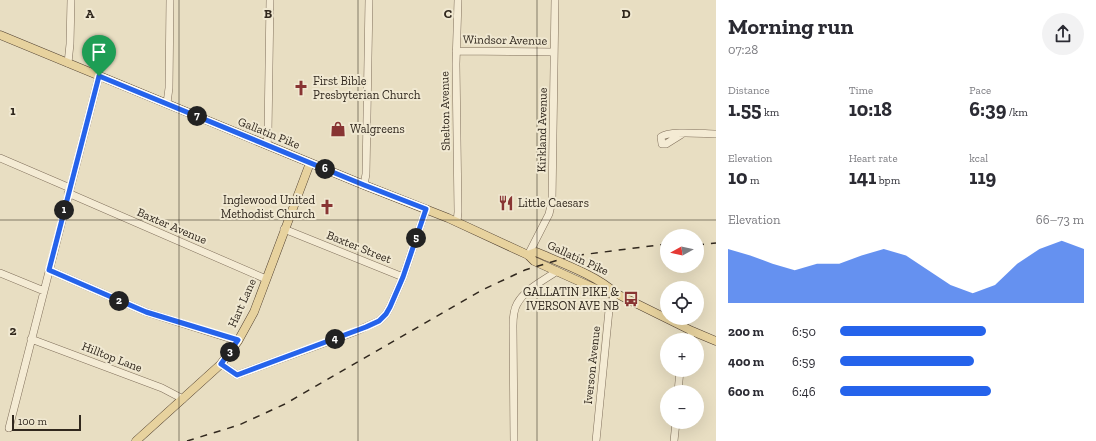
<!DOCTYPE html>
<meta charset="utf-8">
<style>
body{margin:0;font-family:"Zilla Slab",serif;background:#f2f2f3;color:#2b2b33;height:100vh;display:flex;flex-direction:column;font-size:15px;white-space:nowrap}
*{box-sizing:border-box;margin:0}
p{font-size:13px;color:#7c7c81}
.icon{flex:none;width:22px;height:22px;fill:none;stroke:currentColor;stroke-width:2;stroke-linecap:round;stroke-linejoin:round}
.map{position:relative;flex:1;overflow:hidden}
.drawer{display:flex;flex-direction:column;background:#fff;width:380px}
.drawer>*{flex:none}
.needle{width:26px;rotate:262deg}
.controls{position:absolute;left:660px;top:229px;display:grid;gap:8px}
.controls a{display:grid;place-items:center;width:44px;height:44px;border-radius:50%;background:#fff;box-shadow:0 4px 16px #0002;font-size:20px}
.scale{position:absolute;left:12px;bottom:10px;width:69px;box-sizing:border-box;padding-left:4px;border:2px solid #31281e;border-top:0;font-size:11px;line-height:14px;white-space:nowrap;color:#31281e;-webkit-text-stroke:3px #f0e8d1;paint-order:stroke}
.pin{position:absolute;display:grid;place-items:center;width:34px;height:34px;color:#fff;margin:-41px -17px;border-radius:50% 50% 50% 0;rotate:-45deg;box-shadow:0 0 4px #0007}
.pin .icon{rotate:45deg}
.km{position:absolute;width:20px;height:20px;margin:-10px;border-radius:50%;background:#222;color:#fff;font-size:11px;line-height:20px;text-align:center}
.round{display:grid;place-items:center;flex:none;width:42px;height:42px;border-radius:21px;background:#f2f2f3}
.overview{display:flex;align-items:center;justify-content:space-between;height:68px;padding:0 12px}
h1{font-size:22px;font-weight:700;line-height:30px}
.figures{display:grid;grid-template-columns:repeat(3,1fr);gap:6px;height:68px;padding:4px 12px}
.figures div{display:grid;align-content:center}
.figures b{font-size:20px;font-weight:700}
.figures small{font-size:11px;font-weight:400}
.figures p{font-size:11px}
.chart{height:112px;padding:8px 12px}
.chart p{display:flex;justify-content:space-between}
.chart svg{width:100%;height:72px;margin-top:4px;fill:#2563eb;opacity:.7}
ul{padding:0 12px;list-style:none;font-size:13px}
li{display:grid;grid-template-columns:64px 48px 1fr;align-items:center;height:30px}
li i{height:10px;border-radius:5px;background:#2563eb}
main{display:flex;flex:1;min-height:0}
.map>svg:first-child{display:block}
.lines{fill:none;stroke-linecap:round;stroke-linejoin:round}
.minor-casing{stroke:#80705c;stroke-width:8}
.major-casing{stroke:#4e3e2f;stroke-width:9}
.minor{stroke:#f4ebd4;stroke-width:7}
.major{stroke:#e7d29e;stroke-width:8}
.rail{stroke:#31281e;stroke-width:1.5;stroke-dasharray:7 7;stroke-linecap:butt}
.route-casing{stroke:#fff;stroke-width:8}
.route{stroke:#2563eb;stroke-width:5}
.grid{fill:none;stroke:#31281e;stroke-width:1;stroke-opacity:0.55}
.labels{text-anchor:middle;stroke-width:4;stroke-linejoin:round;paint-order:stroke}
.street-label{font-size:12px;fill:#31281e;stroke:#f0e8d1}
.poi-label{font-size:12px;fill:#31281e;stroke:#f0e8d1;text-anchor:start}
.grid-label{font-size:13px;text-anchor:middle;font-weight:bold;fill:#31281e;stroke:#f0e8d1;stroke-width:4;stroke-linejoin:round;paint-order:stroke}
</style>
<main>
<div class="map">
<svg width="716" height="441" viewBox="0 0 716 441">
<rect width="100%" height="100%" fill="#e8dec2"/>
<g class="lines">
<defs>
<path id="minor" d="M456,51l98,1
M68,63l2,-19 1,-44
M167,103l2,-15 1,-88
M682,134l-16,10h-4l-1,-7c8,-7 43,-3 55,-3
M267,145l1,-12 2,-133
M0,158l70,30
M364,185l2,-11 3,-174
M68,193l198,86
M457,222l1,-10 -2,-148 2,-64
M284,229l119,48
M528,255l21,-41 3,-13 3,-201
M49,270l97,42 92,29
M0,273l44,18
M31,339l131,49 21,11
M689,340l3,-9
M221,364l16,11 117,-43 25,-11 7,-7 4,-7 13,-30 23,-68
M678,392l2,-22
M9,428l90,-352
M514,441l-1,-115c0,-7 0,-15 4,-22 8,-15 26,-23 40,-33
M596,441l13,-131 6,-17
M674,441l2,-19"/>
<path id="major" d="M0,35l364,150 84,33 80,37 6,6 71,32h10
M528,255l8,-3c23,10 62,24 79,41l77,38 24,10
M136,441l85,-77 17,-23 16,-29 56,-149"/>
</defs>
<use href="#minor" class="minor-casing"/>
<use href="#major" class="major-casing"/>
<use href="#minor" class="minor"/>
<use href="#major" class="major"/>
<path class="rail" d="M697,245l19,-2
M187,441l52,-16 46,-21 197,-114 43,-20 40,-12 15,-3 87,-11"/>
</g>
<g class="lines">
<defs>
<path id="route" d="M99,76l265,109 62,24 -23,68 -13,30 -4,7 -7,7 -13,6 -129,48 -16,-11 17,-24 -92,-28 -97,-42z"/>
</defs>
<use href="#route" class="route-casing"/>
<use href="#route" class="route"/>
</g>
<path class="grid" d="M179,0v441M358,0v441M537,0v441M0,220h716"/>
<defs>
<symbol id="church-bare" viewBox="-9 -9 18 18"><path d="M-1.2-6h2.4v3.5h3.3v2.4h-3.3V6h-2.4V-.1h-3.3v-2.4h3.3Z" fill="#883433" stroke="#f0e8d1" stroke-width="2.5" paint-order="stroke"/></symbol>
<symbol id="shop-bare" viewBox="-9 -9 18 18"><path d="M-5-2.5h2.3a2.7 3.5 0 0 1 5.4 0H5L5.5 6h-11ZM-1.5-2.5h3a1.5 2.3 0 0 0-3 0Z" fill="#883433" stroke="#f0e8d1" stroke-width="2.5" paint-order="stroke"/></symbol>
<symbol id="restaurant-bare" viewBox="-9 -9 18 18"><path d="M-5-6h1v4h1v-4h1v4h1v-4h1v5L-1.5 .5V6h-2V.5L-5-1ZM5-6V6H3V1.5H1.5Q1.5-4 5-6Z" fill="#883433" stroke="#f0e8d1" stroke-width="2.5" paint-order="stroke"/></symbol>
<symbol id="bus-bare" viewBox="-9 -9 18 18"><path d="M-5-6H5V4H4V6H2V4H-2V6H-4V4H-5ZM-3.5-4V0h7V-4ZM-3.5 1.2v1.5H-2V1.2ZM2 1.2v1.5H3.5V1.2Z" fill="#883433" stroke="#f0e8d1" stroke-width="2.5" paint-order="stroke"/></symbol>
</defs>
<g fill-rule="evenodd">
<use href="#church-bare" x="290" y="77" width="22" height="22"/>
<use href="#shop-bare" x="327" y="118" width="22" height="22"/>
<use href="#restaurant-bare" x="495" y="192" width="22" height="22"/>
<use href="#church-bare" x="316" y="196" width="22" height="22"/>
<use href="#bus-bare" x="620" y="288" width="22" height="22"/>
</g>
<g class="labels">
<g class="street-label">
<text transform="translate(505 40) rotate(1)" y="4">Windsor Avenue</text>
<text transform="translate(445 111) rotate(-91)" y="4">Shelton Avenue</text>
<text transform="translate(542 130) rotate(-89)" y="4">Kirkland Avenue</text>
<text transform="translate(269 133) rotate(22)" y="4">Gallatin Pike</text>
<text transform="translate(172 226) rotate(23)" y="4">Baxter Avenue</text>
<text transform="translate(359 247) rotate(22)" y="4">Baxter Street</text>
<text transform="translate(578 258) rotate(25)" y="4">Gallatin Pike</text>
<text transform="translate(242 303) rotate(-66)" y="4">Hart Lane</text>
<text transform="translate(112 357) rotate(21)" y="4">Hilltop Lane</text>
<text transform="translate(592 365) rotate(-84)" y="4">Iverson Avenue</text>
</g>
<g class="poi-label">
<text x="313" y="85">First Bible<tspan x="313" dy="14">Presbyterian Church</tspan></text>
<text x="350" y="133">Walgreens</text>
<text x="315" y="204" text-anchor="end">Inglewood United<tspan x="315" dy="14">Methodist Church</tspan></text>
<text x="518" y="207">Little Caesars</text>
<text x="619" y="296" text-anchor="end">GALLATIN PIKE &amp;<tspan x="619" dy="14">IVERSON AVE NB</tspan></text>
</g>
</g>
<g class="grid-label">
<text x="90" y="18">A</text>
<text x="268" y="18">B</text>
<text x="448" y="18">C</text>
<text x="626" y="18">D</text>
<text x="13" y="115">1</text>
<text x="13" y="335">2</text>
</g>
</svg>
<div class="controls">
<a><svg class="needle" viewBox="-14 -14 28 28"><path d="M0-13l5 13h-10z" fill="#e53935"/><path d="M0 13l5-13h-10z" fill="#7c7c81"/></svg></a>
<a><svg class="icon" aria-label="locate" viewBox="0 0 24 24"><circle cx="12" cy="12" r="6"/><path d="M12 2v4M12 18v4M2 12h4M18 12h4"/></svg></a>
<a>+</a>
<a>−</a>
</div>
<div class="scale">100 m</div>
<div class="pin" style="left:99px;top:76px;background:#1e9e55"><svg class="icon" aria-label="arrive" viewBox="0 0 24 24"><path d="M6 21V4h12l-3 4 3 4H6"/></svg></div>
<b class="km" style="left:64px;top:210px">1</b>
<b class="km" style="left:119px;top:301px">2</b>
<b class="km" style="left:230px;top:352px">3</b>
<b class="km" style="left:335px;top:339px">4</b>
<b class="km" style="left:416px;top:238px">5</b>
<b class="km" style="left:325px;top:169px">6</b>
<b class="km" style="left:197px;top:116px">7</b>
</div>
<section class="drawer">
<div class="overview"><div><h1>Morning run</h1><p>07:28</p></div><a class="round"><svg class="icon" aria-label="share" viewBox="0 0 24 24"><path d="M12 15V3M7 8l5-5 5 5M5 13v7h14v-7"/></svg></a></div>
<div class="figures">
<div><p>Distance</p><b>1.55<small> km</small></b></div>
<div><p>Time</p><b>10:18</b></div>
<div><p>Pace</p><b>6:39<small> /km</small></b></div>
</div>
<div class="figures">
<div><p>Elevation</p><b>10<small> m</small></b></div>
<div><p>Heart rate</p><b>141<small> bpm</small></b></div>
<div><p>kcal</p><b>119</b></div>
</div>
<div class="chart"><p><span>Elevation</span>66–73 m</p>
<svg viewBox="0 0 160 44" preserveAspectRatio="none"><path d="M0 44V11L10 15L20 20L30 24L40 20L50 20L60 15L70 11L80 15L90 24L100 33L110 38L120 33L130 20L140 11L150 6L160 11V44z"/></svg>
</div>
<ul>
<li><b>200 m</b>6:50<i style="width:60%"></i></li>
<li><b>400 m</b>6:59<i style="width:55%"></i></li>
<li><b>600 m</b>6:46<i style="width:62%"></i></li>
</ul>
</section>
</main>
